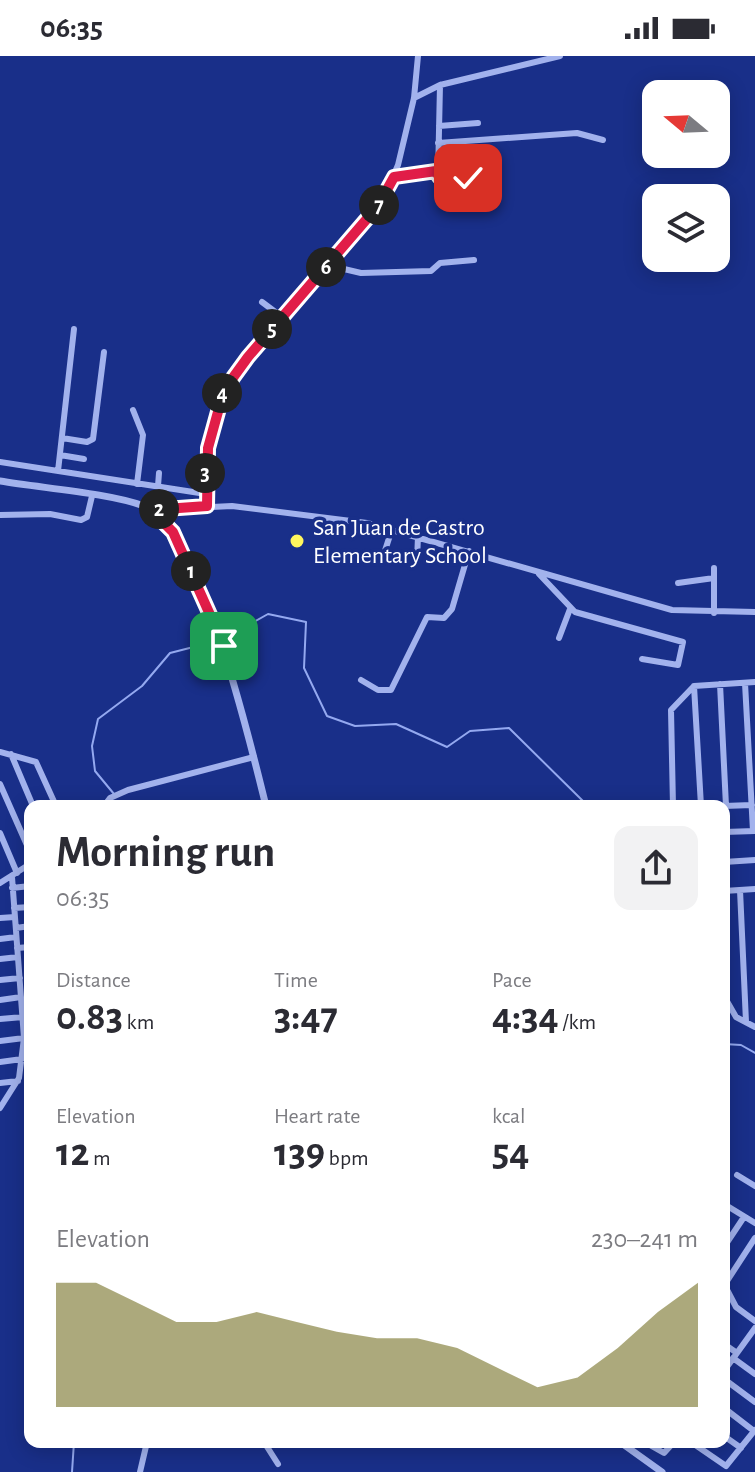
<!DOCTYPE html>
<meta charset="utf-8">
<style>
body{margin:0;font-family:"Alegreya Sans",sans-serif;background:#f2f2f3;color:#2b2b33;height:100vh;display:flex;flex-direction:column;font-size:30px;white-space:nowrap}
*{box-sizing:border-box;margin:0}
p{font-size:26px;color:#7c7c81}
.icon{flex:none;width:44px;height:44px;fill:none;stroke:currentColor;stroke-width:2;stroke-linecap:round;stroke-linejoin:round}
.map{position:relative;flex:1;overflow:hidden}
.side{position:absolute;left:24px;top:744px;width:706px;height:648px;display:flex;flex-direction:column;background:#fff;border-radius:16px;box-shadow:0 4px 20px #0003}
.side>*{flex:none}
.needle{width:52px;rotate:289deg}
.controls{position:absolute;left:642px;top:24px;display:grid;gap:16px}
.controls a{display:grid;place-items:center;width:88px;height:88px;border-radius:16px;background:#fff;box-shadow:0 4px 20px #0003;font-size:40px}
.pin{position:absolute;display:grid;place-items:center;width:68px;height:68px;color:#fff;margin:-34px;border-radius:16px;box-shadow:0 4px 12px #0006}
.km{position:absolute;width:40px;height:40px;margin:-20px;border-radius:50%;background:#222;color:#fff;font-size:22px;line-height:40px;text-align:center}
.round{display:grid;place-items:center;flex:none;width:84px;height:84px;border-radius:16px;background:#f2f2f3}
.overview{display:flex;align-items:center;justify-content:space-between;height:136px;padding:0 32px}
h1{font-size:44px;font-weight:700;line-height:60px}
.figures{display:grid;grid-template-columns:repeat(3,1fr);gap:12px;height:136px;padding:8px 32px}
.figures div{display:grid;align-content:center}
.figures b{font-size:40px;font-weight:700}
.figures small{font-size:22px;font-weight:400}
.figures p{font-size:22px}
.chart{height:224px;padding:16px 32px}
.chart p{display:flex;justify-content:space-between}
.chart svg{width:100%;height:144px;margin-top:8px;fill:#8a8646;opacity:.7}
.status{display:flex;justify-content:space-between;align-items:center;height:56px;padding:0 40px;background:#fff;direction:ltr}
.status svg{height:22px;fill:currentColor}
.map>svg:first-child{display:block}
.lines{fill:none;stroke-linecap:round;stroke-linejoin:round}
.stream{stroke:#94a9f0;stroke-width:2}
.minor{stroke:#a2b2ed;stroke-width:6}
.tertiary{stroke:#a2b2ed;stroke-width:7}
.route-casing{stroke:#fff;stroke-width:16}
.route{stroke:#e11d48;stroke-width:10}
.poi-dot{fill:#fff65e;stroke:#192f89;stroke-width:3}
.labels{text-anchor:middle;stroke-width:7;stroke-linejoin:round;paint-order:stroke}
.poi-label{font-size:24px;fill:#fff;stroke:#192f89;text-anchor:start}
</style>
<div class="status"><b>06:35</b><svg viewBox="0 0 49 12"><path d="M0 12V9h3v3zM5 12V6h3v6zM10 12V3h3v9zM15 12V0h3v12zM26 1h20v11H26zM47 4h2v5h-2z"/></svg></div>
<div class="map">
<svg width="755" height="1416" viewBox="0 0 755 1416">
<rect width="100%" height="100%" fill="#192f89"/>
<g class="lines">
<path class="stream" d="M223,583l45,-25 38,8 -2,46 23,48 28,10 41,-2 51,23 23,-16 39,-3 79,78
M114,738l-19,-23 -3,-25 6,-27 44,-33 28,-33 47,-12
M724,988l17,1 14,8
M30,1036v10
M30,1081v28
M72,1416l2,-30"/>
<path class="minor" d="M414,42l26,-13
M439,70l39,-3
M438,87l139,-10 26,7
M394,121l42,-6
M480,126l-42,-6 2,-91 120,-29
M327,209l34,8 70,-2 9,-8 34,-3
M262,246l20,15
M133,354l10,25 -6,49
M62,382l25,4 6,-3 11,-87
M60,399l24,4
M0,406l206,32
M58,415l16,-142
M158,430l1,-13
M207,450l1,-58 16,-58 24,-33 135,-157 15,-35 16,-67 4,-42
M151,454l81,-4 135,17 305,87 83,2
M0,459l50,-1 31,6 6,-3 5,-21
M417,505l1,-25
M381,507l11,-34
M714,512v45
M539,518l36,38 108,30 -5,23 -36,-6
M678,527l36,-5
M559,582l11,-29
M361,624l17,10h13l36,-73 17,1 8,-9 17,-58
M745,627l8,148
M720,628l6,122
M694,630l7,120
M0,696l36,10 20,44
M11,698l22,52
M0,728l30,68
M104,750l6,-8 18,-8 126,-33
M673,750l-2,-96 23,-24 61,-4
M724,750l28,-1
M724,776l31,-1
M0,777l17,40
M724,806l31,-2
M0,827l30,-19
M12,832l18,-2
M740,834l6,132
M724,835l31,-2
M14,852l16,-1
M0,862l15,-1
M16,872l14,-2
M0,883l16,-2
M17,892l13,-1
M0,903l18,-2
M0,924l20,-2
M724,940l12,21 19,10
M0,944l21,-3
M0,963l23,-2
M0,985l24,-3
M0,1006l22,-3
M0,1027l18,-2
M0,1052l19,-30 5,-40 -12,-161
M737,1119l18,11
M724,1148l31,19
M724,1191l20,-30
M724,1228l12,23 19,14
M725,1228l30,-46
M724,1288l13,9
M733,1302l22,16
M724,1315l31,-43
M724,1323l31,23
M724,1352l30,23
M724,1380l17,12
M264,1386l14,22
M691,1386l35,24 29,-36
M648,1388l16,9 10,-11
M140,1416l7,-30"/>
<path class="tertiary" d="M0,425c40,7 110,12 144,25 57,22 107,241 122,300
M620,1386l42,30"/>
</g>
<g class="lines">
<defs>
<path id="route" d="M224,590l-51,-114 -22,-22 56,-4 1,-58 16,-58 24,-33 130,-151 16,-29 42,-6 3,6 29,1"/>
</defs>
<use href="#route" class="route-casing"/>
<use href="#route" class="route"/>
</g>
<circle class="poi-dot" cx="297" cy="485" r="8"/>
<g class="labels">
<g class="poi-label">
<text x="313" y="479">San Juan de Castro<tspan x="313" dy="28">Elementary School</tspan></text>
</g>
</g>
</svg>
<div class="controls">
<a><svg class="needle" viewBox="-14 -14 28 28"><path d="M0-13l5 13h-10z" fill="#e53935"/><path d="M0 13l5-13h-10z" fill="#7c7c81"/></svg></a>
<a><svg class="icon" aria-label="layers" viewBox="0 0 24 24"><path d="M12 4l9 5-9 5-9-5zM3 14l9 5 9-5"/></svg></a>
</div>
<div class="pin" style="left:224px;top:590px;background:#1e9e55"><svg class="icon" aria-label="arrive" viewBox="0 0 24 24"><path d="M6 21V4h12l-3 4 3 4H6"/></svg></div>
<div class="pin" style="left:468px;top:122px;background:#d93025"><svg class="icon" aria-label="check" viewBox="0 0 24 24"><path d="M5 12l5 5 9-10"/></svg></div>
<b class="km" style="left:191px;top:515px">1</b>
<b class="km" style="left:159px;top:453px">2</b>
<b class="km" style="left:205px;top:417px">3</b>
<b class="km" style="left:222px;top:337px">4</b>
<b class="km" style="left:272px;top:273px">5</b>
<b class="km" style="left:326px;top:211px">6</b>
<b class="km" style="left:379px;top:149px">7</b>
<section class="side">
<div class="overview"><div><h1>Morning run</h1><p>06:35</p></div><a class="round"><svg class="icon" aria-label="share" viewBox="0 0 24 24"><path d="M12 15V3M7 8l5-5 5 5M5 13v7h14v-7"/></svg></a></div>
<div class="figures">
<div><p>Distance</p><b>0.83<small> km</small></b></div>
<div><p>Time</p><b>3:47</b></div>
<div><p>Pace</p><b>4:34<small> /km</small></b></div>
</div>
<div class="figures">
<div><p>Elevation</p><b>12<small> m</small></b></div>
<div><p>Heart rate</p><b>139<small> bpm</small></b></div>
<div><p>kcal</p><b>54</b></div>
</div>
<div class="chart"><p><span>Elevation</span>230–241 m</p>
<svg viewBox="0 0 160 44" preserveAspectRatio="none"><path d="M0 44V6L10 6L20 12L30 18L40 18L50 15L60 18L70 21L80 23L90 23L100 26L110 32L120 38L130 35L140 26L150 15L160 6V44z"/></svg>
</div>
</section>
</div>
